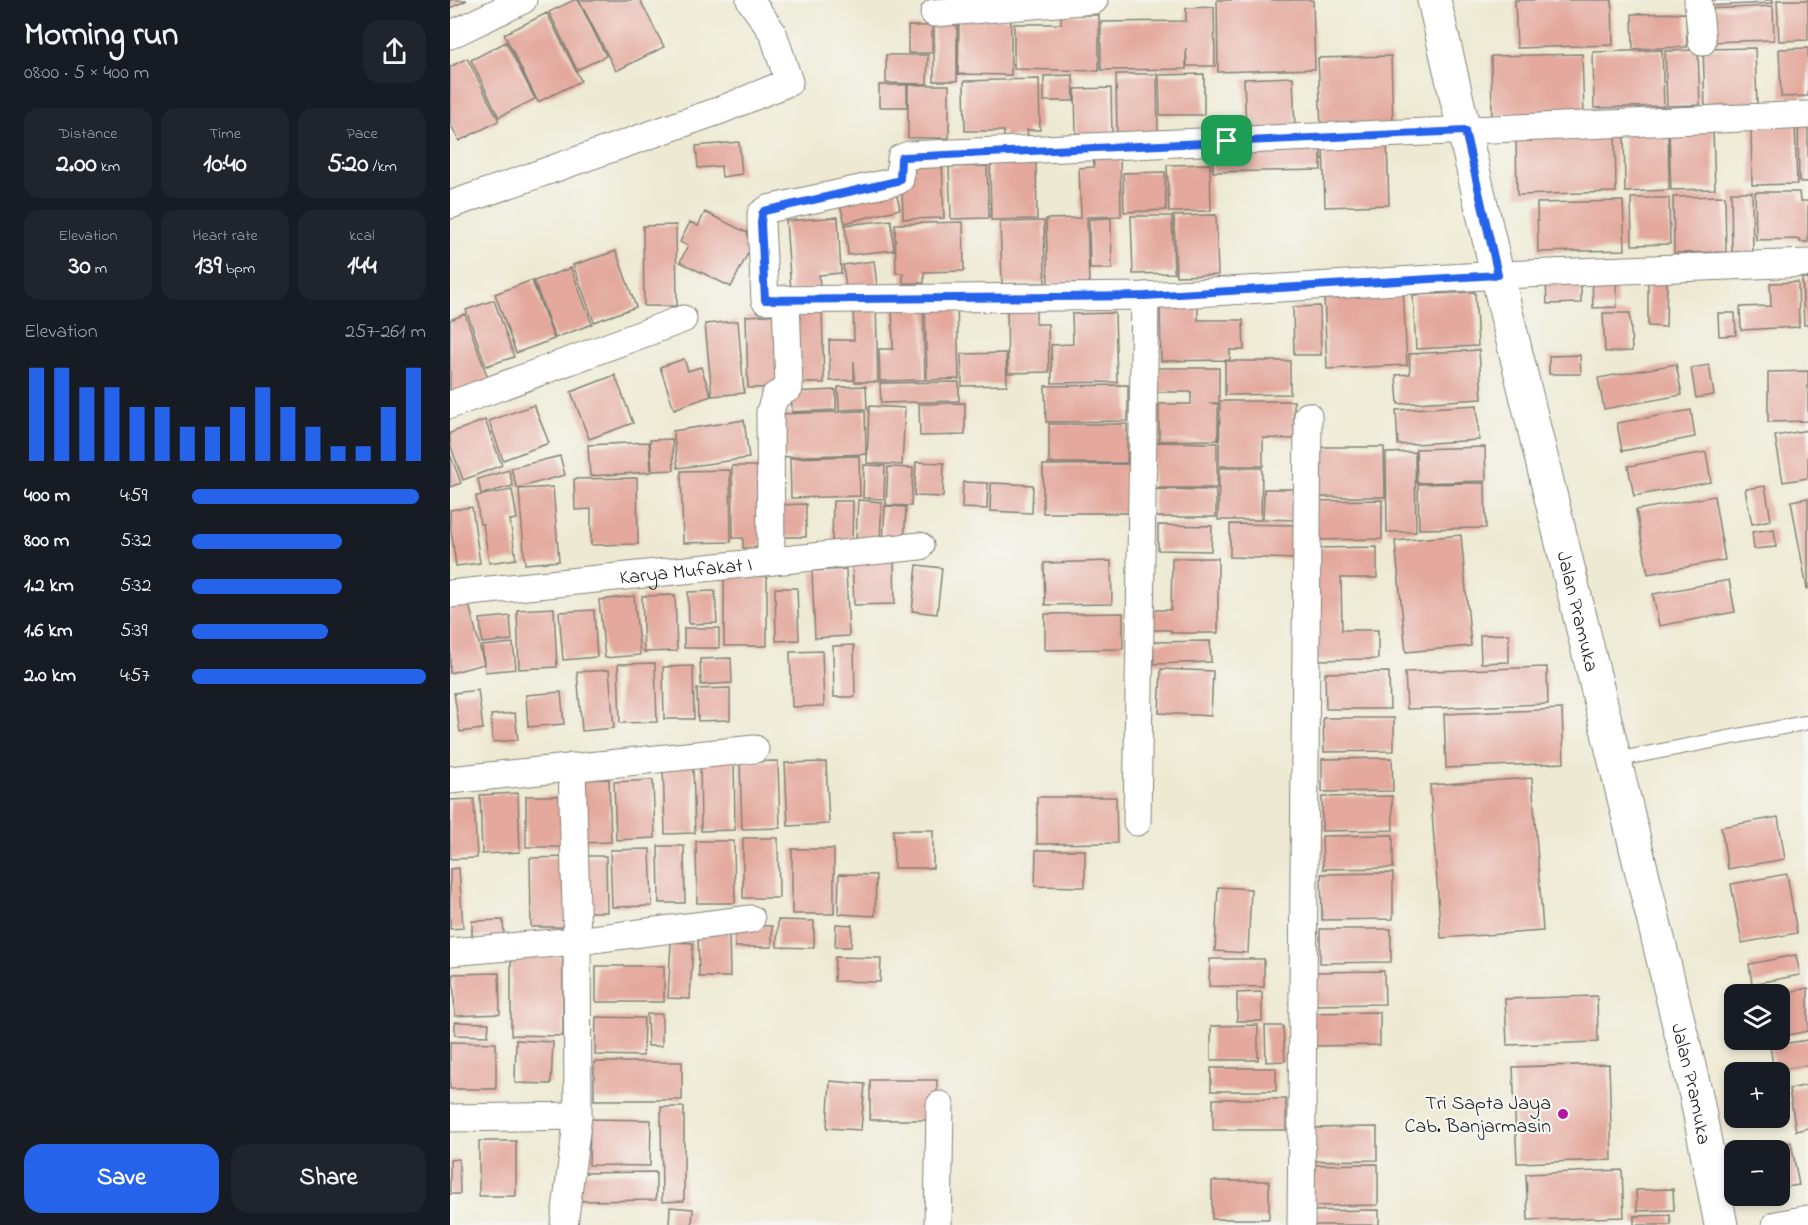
<!DOCTYPE html>
<meta charset="utf-8">
<style>
body{margin:0;font-family:"Indie Flower",sans-serif;background:#20242c;color:#f1f3f6;height:100vh;display:flex;flex-direction:column;font-size:22px;white-space:nowrap}
*{box-sizing:border-box;margin:0}
p{font-size:20px;color:#9ea1a6}
.icon{flex:none;width:33px;height:33px;fill:none;stroke:currentColor;stroke-width:2;stroke-linecap:round;stroke-linejoin:round}
.map{position:relative;flex:1;overflow:hidden}
.side{display:flex;flex-direction:column;background:#171b24;width:450px}
.side>*{flex:none}
.fabs{position:absolute;left:1274px;top:984px;display:grid;gap:12px}
.fabs a{display:grid;place-items:center;width:66px;height:66px;border-radius:12px;background:#171b24;box-shadow:0 3px 9px #0003;font-size:30px}
.pin{position:absolute;display:grid;place-items:center;width:51px;height:51px;color:#fff;margin:-26px;border-radius:12px;box-shadow:0 3px 9px #0006}
.round{display:grid;place-items:center;flex:none;width:63px;height:63px;border-radius:18px;background:#20242c}
.summary{display:flex;align-items:center;justify-content:space-between;height:102px;padding:0 24px}
h1{font-size:33px;font-weight:800;line-height:45px}
.metrics{display:grid;grid-template-columns:repeat(3,1fr);gap:9px;height:102px;padding:6px 24px}
.metrics div{display:grid;align-content:center;border-radius:15px;background:#20242c;text-align:center}
.metrics b{font-size:26px;font-weight:800}
.metrics small{font-size:16px;font-weight:400}
.metrics p{font-size:16px}
.chart{height:168px;padding:12px 24px}
.chart p{display:flex;justify-content:space-between}
.chart svg{width:100%;height:108px;margin-top:6px;stroke:#2563eb;stroke-width:6}
.cta{display:flex;gap:12px;margin-top:auto;padding:12px 24px}
.cta a{flex:1;height:69px;border-radius:18px;background:#2563eb;color:#fff;font-size:24px;font-weight:800;line-height:69px;text-align:center}
.cta a+a{background:#20242c;color:#f1f3f6}
ul{padding:0 24px;list-style:none;font-size:20px}
li{display:grid;grid-template-columns:96px 72px 1fr;align-items:center;height:45px}
li i{height:15px;border-radius:8px;background:#2563eb}
main{display:flex;flex:1;min-height:0}
.map>svg:first-child{display:block}
.building{fill:#e4a89c}
.lines{fill:none;stroke-linecap:round;stroke-linejoin:round}
.service-casing{stroke:#848277;stroke-width:16}
.minor-casing{stroke:#848277;stroke-width:29}
.primary-casing{stroke:#848277;stroke-width:35}
.service{stroke:#fff;stroke-width:14}
.minor{stroke:#fff;stroke-width:27}
.primary{stroke:#fff;stroke-width:33}
.route-casing{stroke:#fff;stroke-width:12}
.route{stroke:#2563eb;stroke-width:8}
.poi-dot{fill:#b5179e;stroke:#f6f6f2;stroke-width:2}
.labels{text-anchor:middle;stroke-width:4.5;stroke-linejoin:round;paint-order:stroke}
.street-label{font-size:20px;fill:#1c1c1c;stroke:#f6f6f2}
.poi-label{font-size:20px;fill:#1c1c1c;stroke:#f6f6f2;text-anchor:end}
</style>
<main>
<section class="side">
<div class="summary"><div><h1>Morning run</h1><p>08:00 · 5 × 400 m</p></div><a class="round"><svg class="icon" aria-label="share" viewBox="0 0 24 24"><path d="M12 15V3M7 8l5-5 5 5M5 13v7h14v-7"/></svg></a></div>
<div class="metrics">
<div><p>Distance</p><b>2.00<small> km</small></b></div>
<div><p>Time</p><b>10:40</b></div>
<div><p>Pace</p><b>5:20<small> /km</small></b></div>
</div>
<div class="metrics">
<div><p>Elevation</p><b>30<small> m</small></b></div>
<div><p>Heart rate</p><b>139<small> bpm</small></b></div>
<div><p>kcal</p><b>144</b></div>
</div>
<div class="chart"><p><span>Elevation</span>257–261 m</p>
<svg viewBox="0 0 160 44" preserveAspectRatio="none"><path d="M5 44V6M15 44V6M25 44V14M35 44V14M45 44V22M55 44V22M65 44V30M75 44V30M85 44V22M95 44V14M105 44V22M115 44V30M125 44V38M135 44V38M145 44V22M155 44V6"/></svg>
</div>
<ul>
<li><b>400 m</b>4:59<i style="width:97%"></i></li>
<li><b>800 m</b>5:32<i style="width:64%"></i></li>
<li><b>1.2 km</b>5:32<i style="width:64%"></i></li>
<li><b>1.6 km</b>5:39<i style="width:58%"></i></li>
<li><b>2.0 km</b>4:57<i style="width:100%"></i></li>
</ul>
<div class="cta"><a>Save</a><a>Share</a></div>
</section>
<div class="map">
<svg width="1358" height="1225" viewBox="0 0 1358 1225">
<rect width="100%" height="100%" fill="#f6f6f2"/>
<filter id="ink" filterUnits="userSpaceOnUse"><feTurbulence type="fractalNoise" baseFrequency=".0167" numOctaves="2"/><feDisplacementMap in="SourceGraphic" scale="12" xChannelSelector="R" yChannelSelector="G"/><feConvolveMatrix kernelMatrix="1 2 1 2 8 2 1 2 1" color-interpolation-filters="sRGB"/></filter>
<filter id="wash" filterUnits="userSpaceOnUse"><feTurbulence type="fractalNoise" baseFrequency=".008" numOctaves="4" result="noise"/><feDisplacementMap in="SourceGraphic" scale="24" xChannelSelector="R" yChannelSelector="G"/><feGaussianBlur stdDeviation="1.35" result="paint"/><feColorMatrix in="noise" values="0 0 0 0 0 0 0 0 0 0 0 0 0 0 0 0 0 1.4 0 .05"/><feComposite in="paint" operator="in"/></filter>
<g filter="url(#wash)">
<rect width="100%" height="100%" fill="#ede9d2"/>
<g id="blocks">
<path class="building" d="M0,0h17l-17,8z
M124,0h4l28,56 -29,14 -28,-58z
M129,0h61l24,47 -48,24z
M767,0h96l2,69 -97,3z
M1065,0h97l1,45 -96,3z
M1256,0h67v3l-67,3z
M1327,0h31v40l-29,1z
M1323,6l1,34 -67,2 -1,-33z
M764,7l1,59h-28l-1,-18v21l-85,1v-48l85,-1v-13z
M97,13l34,68 -43,21 -34,-68z
M1236,13l1,34 -54,2 -1,-35z
M611,15h38v56l-85,-2v-45h47z
M509,18l52,1v56l-53,-1z
M484,20h23v61h-23z
M458,26h24v27h-24z
M56,42l29,57 -36,18 -28,-57z
M1305,48l2,56 -52,2 -2,-57z
M1358,48v48l-27,1 -2,-48z
M1212,50l2,56 -70,2 -1,-56z
M1248,50l2,55 -33,1 -2,-55z
M1132,54l2,60 -92,2 -1,-60z
M436,55h42l-1,29 -41,-1z
M941,56l2,68 -72,3 -3,-69z
M17,58l32,63 -40,20 -9,-18v-56z
M666,74h41l1,57 -41,1z
M754,74v41h-44l-1,-40z
M623,75l1,26h-30v-25z
M843,77l2,52 -49,1 -2,-51z
M589,79l1,51h-13l1,7h-24v-6h-39l-1,-50z
M429,85h28v22h-28z
M458,85h41v53h-41z
M661,88l1,48 -36,1 -1,-48z
M1358,123v59h-9l-1,-58z
M1345,125l2,59 -45,1 -1,-59z
M1263,130l2,59 -44,1 -2,-59z
M1218,132l1,58 -44,2 -1,-59z
M1165,136l1,56 -99,3 -1,-57z
M937,140l2,65 -64,2 -2,-65z
M871,141v29l-108,2 -1,-28z
M289,142l3,32 -20,3 -1,-11 -23,2 -2,-22z
M643,148h27l1,68 -34,1 2,66 -41,1 -2,-65 35,-1 -2,-50 15,-1z
M492,158l2,60 -41,1 -2,-60z
M586,163l1,56 -46,1 -1,-56z
M760,164l1,47 -42,1 -2,-47z
M537,166l2,52 -38,1 -2,-52z
M715,172l1,38 -42,2 -1,-39z
M444,184l6,25 -55,14 -7,-25z
M1281,192h21l1,62 -21,1z
M1305,192h44l1,9h8v41h-8v-3l-44,1z
M1275,196l1,56 -52,1 -1,-56z
M1181,198h38l1,46 -38,1z
M1173,201l2,49 -87,2 -1,-49z
M255,212l51,25 -25,50 -51,-25 8,-16 -8,-4 10,-20 8,4z
M766,215l2,60 -42,1 -2,-60z
M681,216h41l2,57 -41,1z
M388,217l3,56 -22,2 1,13 -29,3 -5,-70z
M661,218l1,51h-22l-1,-50z
M441,220l3,30 -46,5 -3,-30z
M594,221l1,62 -43,1 -2,-62z
M513,222l1,49 -40,1v11h-21v-10h-7l-1,-49z
M226,225l1,81h-33l-1,-80z
M166,251l20,56 -42,15 -21,-57z
M424,261l3,24 -31,3 -3,-23z
M121,268l21,56 -37,14 -21,-57z
M1142,276h24l1,31 -24,1z
M1352,278h6v47h-4z
M82,280l22,59 -38,14 -21,-59z
M1198,280h19l-1,47 -18,-1z
M1131,281v22l-34,1 -1,-22z
M1348,282l1,45 -58,3 -1,-23 31,-1 -1,-23z
M953,289l4,76 -80,4 -3,-75z
M1025,292l3,54 -62,3 -3,-54z
M44,300l20,57 -28,9 -20,-56z
M403,303h23l2,79h-23l-1,-21v19l-24,1 -1,-41h25z
M507,303l2,76 -32,1 -2,-76z
M442,304h31l2,76 -45,1 -1,-32h14z
M710,305h38v15h45l1,30h-14v10l-69,1z
M870,306l1,49h-27l-1,-48z
M586,308v16h12l1,48 -41,1 -1,-64z
M340,311h32l2,72h-32z
M665,313l2,69 -65,1 -1,-38 22,-1 -1,-30z
M1153,313h27l2,38 -27,1z
M1268,313h17l1,22 -17,1z
M15,314l25,70 -40,14v-78z
M335,314l2,73 -39,1 -2,-72z
M288,321l6,72 -32,3 -7,-72z
M1029,350l3,49 -84,5 -2,-29 14,-1 -1,-20z
M556,353l1,32 -45,1 -1,-32z
M1130,355l1,19h-32v-18z
M234,359l4,12 13,-4 10,29 -37,13 -14,-42z
M775,361h65v33l-65,1z
M1226,364l6,31 -78,14 -6,-31z
M1259,365l5,30 -18,3 -5,-30z
M706,368h63v33h75v38l-31,-1v28h-44l1,-63h-11l9,1v36l-59,1v-37h32v-12h-35z
M1358,371v50l-40,1v-50z
M165,375l18,48 -44,16 -18,-47z
M509,382v19l-78,2 -1,-20z
M678,385v36l-82,1 -1,-36z
M416,386l1,23 -28,1 -1,-23z
M386,390v20l-44,2 -1,-20z
M515,403v32l-45,1 -1,-32z
M84,405l15,38 -46,17 -14,-39z
M1027,405l2,35 -81,5 -2,-35z
M419,406l36,2 -3,57 -35,-2z
M1241,410l4,27 -73,14 -5,-28z
M415,411l1,43 -86,3 -1,-43z
M35,420l17,45 -39,15 -13,-36v-11z
M294,420l5,38 -71,10 -5,-37z
M599,424h78v39h-78z
M1358,430v48l-25,4 -8,-46z
M222,439l2,31 -22,1 -2,-31z
M199,442l2,30 -61,4 -2,-31z
M703,442l64,1v45h-65z
M865,447h69l1,50h-70z
M1035,447l1,34 -69,2 -1,-34z
M965,452l1,80h-29l-1,-79z
M1256,452l5,30 -77,14 -6,-30z
M0,454l11,29 -11,4z
M110,456l5,19 -48,13 -6,-20z
M409,456l1,40 -69,2 -1,-40z
M466,462l28,1 -1,34 -29,-1z
M685,464v49h-92v-48z
M414,465l21,1 -1,33 -21,-1z
M282,466h34l-5,81 -18,1v-10h-10z
M438,467l25,1 -2,38 -25,-1z
M769,468h43l-1,52h-43z
M59,470l4,16 -32,8 -3,-15z
M280,470l1,72 -48,1 -2,-72z
M187,478l1,66 -47,1v-36l-16,1 -1,-31z
M513,482l25,1 -1,26 -25,-1z
M541,483l42,2 -1,28 -42,-2z
M1035,483l1,45 -67,1 -1,-45z
M1315,486l6,34 -19,4 -7,-35z
M103,487l6,74 -34,3 -6,-75z
M703,489l63,1v27h-63z
M814,489h32v31l-33,-1z
M62,490l5,29 -7,1 6,39 -27,4 -6,-39h-3l-4,-28z
M1264,496l11,64 -77,14 -12,-64z
M1358,498v91h-1l-16,-88z
M408,500l24,2 -2,38 -24,-1z
M932,500v39l-70,1 -1,-39z
M383,501h20l-1,43 -20,-1z
M356,504v33h-28v-32z
M435,506l21,1 -2,36 -21,-1z
M22,507l8,56 -24,3 -6,-43v-13z
M780,524l71,1 -1,34 -70,-2z
M708,525l54,1 -1,25 -53,-1z
M1324,529l2,18 -22,2 -2,-17z
M1011,535l10,111 -65,6 -11,-111z
M927,547v31h-36l1,52h36v29l-64,1 -1,-112z
M722,558h46v75h-47v-3h-22v-20h22z
M444,560l1,44 -41,1 -2,-44z
M661,561l1,43 -67,1 -1,-42z
M467,565l25,3 -5,46 -25,-3z
M396,569l3,67 -34,2 -3,-67z
M274,576h43v70h-43z
M1279,580l6,32 -76,14 -6,-32z
M325,588h22l2,52 -23,1z
M265,591l2,32 -28,1 -1,-32z
M225,595l2,56 -33,1 -2,-56z
M184,596l6,59 -35,3 -6,-58z
M18,600l16,64 -34,9v-69z
M104,608l3,59 -38,2 -2,-59z
M144,610l3,47 -34,3 -4,-48z
M673,613v36l-78,1v-36z
M60,616l2,24 -30,3 -2,-24z
M234,628h35v20h-35z
M1059,634v28l-28,1 -1,-28z
M760,641l1,21 -57,2 -1,-22z
M63,643l3,26 -31,3 -3,-26z
M404,645l1,52h-21l-1,-51z
M372,651l2,55 -32,1 -2,-55z
M281,658l1,25 -31,2 -1,-26z
M205,663l2,59 -37,1 -2,-59z
M243,666l1,53h-30l-1,-52z
M1097,667l1,37 -141,5 -2,-37z
M711,669l52,2 -2,45 -52,-3z
M159,670l5,58 -32,3 -5,-59z
M939,672l1,37h-64l-1,-36z
M280,688v32l-32,1 -1,-32z
M28,690l5,39 -23,3 -6,-39z
M111,692l3,32 -36,3 -2,-32z
M1112,709l2,54 -118,5 -2,-54z
M65,713l3,27 -25,2 -2,-27z
M873,718h71v33l-70,1z
M284,758l1,72 -34,1 -1,-72z
M942,758l1,33 -71,1v-33z
M328,761l2,67 -38,1 -2,-67z
M376,762l3,62 -41,2 -3,-63z
M243,764l2,69 -30,1 -2,-69z
M1082,778l11,153 -102,7 -11,-153z
M159,779l2,63 -30,1 -3,-63z
M203,780l2,58 -39,2 -2,-58z
M68,793l2,59 -38,2 -2,-59z
M76,796h37v51h-37z
M942,796l1,34 -71,1v-34z
M587,797h79l1,46 -80,1z
M24,799l3,59 -27,1v-59z
M1328,817l7,42 -57,10 -7,-42z
M443,830h40v38h-39z
M943,835v33l-70,1 -1,-33z
M293,838h35l1,60h-36z
M246,841h38l1,62h-38z
M208,846h26l1,57h-26z
M200,849l2,57 -40,1 -2,-57z
M342,849h42v65h-42z
M586,850h49v37l-50,-1z
M131,856h25l1,56h-25z
M119,857l2,70h-40l-1,-69z
M9,868l4,60 -13,1v-60z
M943,873v46l-71,1 -1,-46z
M389,874l37,1 -1,41 -37,-2z
M1337,874l10,59 -55,10 -11,-59z
M768,887l33,2 -3,64 -33,-2z
M53,920l1,16 -32,1v-16z
M328,920l36,1v27l-37,-1z
M386,924l16,1 -1,22h-16z
M286,925l36,1v21h-37z
M870,929h71v33l-71,1z
M279,931l1,46h-31l-1,-45z
M221,942l22,1 -3,56 -22,-1z
M1346,955l4,20 -48,9 -3,-20z
M61,956h52v80l-52,-1z
M385,957l46,1 -1,24 -46,-1z
M760,959h54v28l-55,-1z
M146,966h68v36h-68z
M934,971l1,33 -71,1v-33z
M49,973l1,41 -45,2 -2,-42z
M1358,988v43l-29,6v-43z
M812,992v29h-25v-28z
M1147,996l1,46 -91,3 -2,-46z
M930,1012v33l-71,1v-33z
M197,1014h15v32h-14z
M146,1017l48,1 -1,38 -48,-1z
M5,1022l34,1 -1,13 -33,-1z
M808,1025v35h-47v-34z
M815,1026h18l2,35 -19,1z
M66,1040l37,2 -2,42 -36,-1z
M1358,1040v25l-34,6 -4,-25z
M0,1042l46,1v46h-46z
M144,1062h88v38h-88z
M1159,1064l3,96 -95,3 -4,-96z
M761,1068h65v23h-65z
M420,1080h67v40h-67z
M380,1081l35,3 -4,46 -34,-2z
M1358,1085v43l-12,3 -7,-42z
M763,1099h73v31h-73z
M211,1107h23v94l-22,1z
M140,1119l61,1 -1,46 -61,-1z
M927,1127v33l-71,1 -1,-33z
M29,1141h37v55h-37z
M1341,1142l8,43 -20,3v-38l-28,-1z
M9,1159l1,35h-10v-34z
M928,1164v41l-71,1 -1,-41z
M1172,1170l2,47 -96,3 -2,-46z
M206,1172v28l-79,1v-28z
M762,1181h57v38h-57z
M1223,1189l1,21 -37,1 -1,-21z
M220,1207l23,2 -1,16h-23z
M929,1210v15h-72v-14z
M1220,1215l1,10h-37v-9z"/>
</g>
</g>
<g filter="url(#ink)">
<use href="#blocks" fill-opacity="0" stroke="#848277" stroke-width="1.5"/>
<g class="lines">
<defs>
<path id="service" d="M1165,760l189,-37"/>
<g id="minor">
<path d="M1248,0l4,42"/>
<path d="M484,13l160,-13"/>
<path d="M0,35l73,-35"/>
<path d="M1358,115l-899,40 -8,3 -1,21 -3,2 -129,28 -7,5v9l4,77 380,-4 354,-21 309,-12"/>
<path d="M0,205l271,-95 68,-28 -16,-49 -23,-33"/>
<path d="M0,405l233,-86"/>
<path d="M321,561l-1,-149 5,-16 14,-8 -3,-89"/>
<path id="s1" d="M0,594l470,-48"/>
<path d="M0,780l305,-31"/>
<path d="M687,822l8,-526"/>
<path d="M0,952l127,-11 174,-22"/>
<path d="M0,1118l128,-2"/>
<path d="M114,1225l14,-109 -1,-175 -5,-174"/>
<path d="M488,1225l2,-120"/>
<path d="M851,1225l7,-809"/>
<path d="M1326,1225l32,-6"/>
</g>
<g id="primary">
<path id="s2" d="M984,0l70,304 192,791 25,130"/>
</g>
</defs>
<use href="#service" class="service-casing"/>
<use href="#minor" class="minor-casing"/>
<use href="#primary" class="primary-casing"/>
<use href="#service" class="service"/>
<use href="#minor" class="minor"/>
<use href="#primary" class="primary"/>
</g>
</g>
<g class="lines" filter="url(#ink)">
<defs>
<path id="route" d="M1015,131l33,144 -353,21 -380,4 -4,-77 1,-9 2,-3 133,-30 3,-2 1,-21 2,-1z"/>
</defs>
<use href="#route" class="route-casing"/>
<use href="#route" class="route"/>
</g>
<circle class="poi-dot" cx="1113" cy="1114" r="6"/>
<g class="labels">
<g class="street-label">
<text dy="7" stroke="none"><textPath href="#s1" startOffset="237">Karya Mufakat I</textPath></text>
<text dy="7" stroke="none"><textPath href="#s2" startOffset="628">Jalan Pramuka</textPath></text>
<text dy="7" stroke="none"><textPath href="#s2" startOffset="1114">Jalan Pramuka</textPath></text>
</g>
<g class="poi-label">
<text x="1101" y="1109">Tri Sapta Jaya<tspan x="1101" dy="23">Cab. Banjarmasin</tspan></text>
</g>
</g>
</svg>
<div class="fabs">
<a><svg class="icon" aria-label="layers" viewBox="0 0 24 24"><path d="M12 4l9 5-9 5-9-5zM3 14l9 5 9-5"/></svg></a>
<a>+</a>
<a>−</a>
</div>
<div class="pin" style="left:777px;top:141px;background:#1e9e55"><svg class="icon" aria-label="arrive" viewBox="0 0 24 24"><path d="M6 21V4h12l-3 4 3 4H6"/></svg></div>
</div>
</main>
